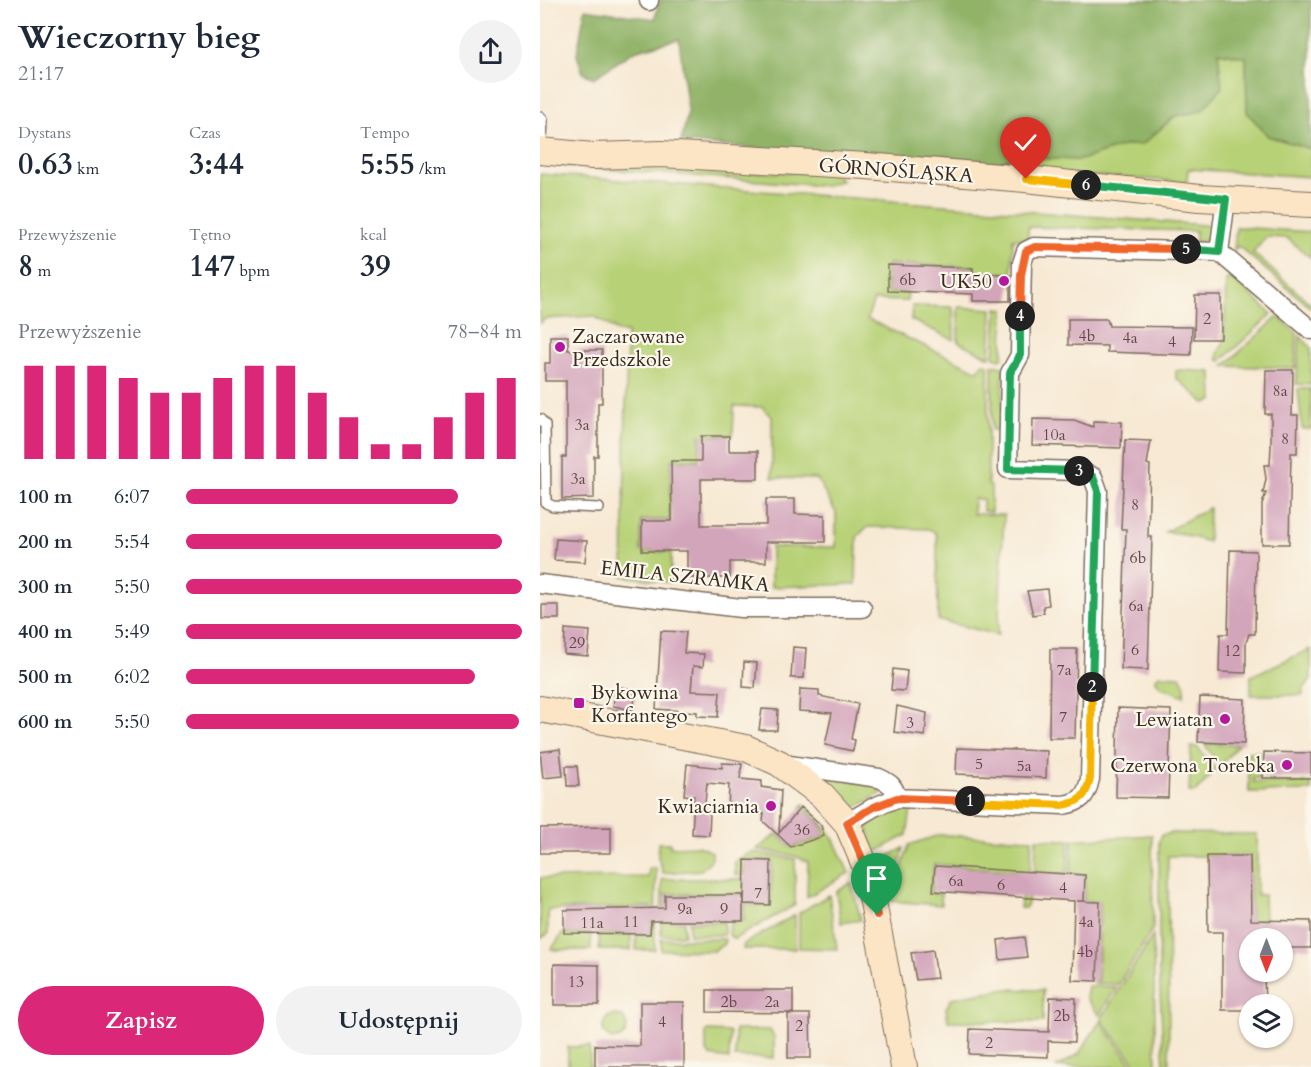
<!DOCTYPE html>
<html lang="pl">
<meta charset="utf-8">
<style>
body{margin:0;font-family:Cardo,serif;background:#f2f2f3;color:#1f2937;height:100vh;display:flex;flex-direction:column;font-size:22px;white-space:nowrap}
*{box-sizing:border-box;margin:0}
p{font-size:20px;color:#747a83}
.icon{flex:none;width:33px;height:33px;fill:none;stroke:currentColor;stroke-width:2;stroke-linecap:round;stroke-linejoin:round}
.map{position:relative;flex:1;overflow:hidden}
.side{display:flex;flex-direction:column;background:#fff;width:540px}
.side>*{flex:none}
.needle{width:39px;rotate:180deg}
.tools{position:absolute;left:699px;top:928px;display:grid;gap:12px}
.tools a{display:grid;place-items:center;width:54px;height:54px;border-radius:50%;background:#fff;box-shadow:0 2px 4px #0004;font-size:30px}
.pin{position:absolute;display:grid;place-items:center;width:51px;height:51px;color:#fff;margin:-62px -26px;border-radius:50% 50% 50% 0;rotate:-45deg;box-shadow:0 0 6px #0007}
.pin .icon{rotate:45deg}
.km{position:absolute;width:30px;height:30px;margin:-15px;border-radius:50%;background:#222;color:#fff;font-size:16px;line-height:30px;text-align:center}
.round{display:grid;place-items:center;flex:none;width:63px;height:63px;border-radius:32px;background:#f2f2f3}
.headline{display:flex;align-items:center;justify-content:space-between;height:102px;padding:0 18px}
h1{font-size:33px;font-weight:800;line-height:45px}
.figures{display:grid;grid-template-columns:repeat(3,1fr);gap:9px;height:102px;padding:6px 18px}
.figures div{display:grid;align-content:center}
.figures b{font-size:30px;font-weight:800}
.figures small{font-size:16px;font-weight:400}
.figures p{font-size:16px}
.chart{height:168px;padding:12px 18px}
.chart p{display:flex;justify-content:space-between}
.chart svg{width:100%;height:108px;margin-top:6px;stroke:#db2777;stroke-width:6}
.button{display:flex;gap:12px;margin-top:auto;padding:12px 18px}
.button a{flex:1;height:69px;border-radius:36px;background:#db2777;color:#fff;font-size:24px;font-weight:800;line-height:69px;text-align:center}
.button a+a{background:#f2f2f3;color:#1f2937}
ul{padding:0 18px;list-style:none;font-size:20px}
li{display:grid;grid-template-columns:96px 72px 1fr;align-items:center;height:45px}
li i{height:15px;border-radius:8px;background:#db2777}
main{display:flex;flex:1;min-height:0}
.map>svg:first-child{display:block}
.green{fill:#b7d176;stroke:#797e4a;stroke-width:1.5}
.forest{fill:#91b367;stroke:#666e42;stroke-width:1.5}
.building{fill:#d3a5bb}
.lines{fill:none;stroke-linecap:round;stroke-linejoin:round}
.lane-casing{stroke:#7d6d5d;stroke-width:12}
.street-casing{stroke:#7d6d5d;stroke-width:21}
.secondary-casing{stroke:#7d6d5d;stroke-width:28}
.lane{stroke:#fff;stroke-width:9}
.street{stroke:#fff;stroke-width:18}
.secondary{stroke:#fce5c4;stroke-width:26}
.split-1-casing{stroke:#fff;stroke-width:12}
.split-2-casing{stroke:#fff;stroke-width:12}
.split-3-casing{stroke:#fff;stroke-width:12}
.split-4-casing{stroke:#fff;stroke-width:12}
.split-5-casing{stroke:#fff;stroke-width:12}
.split-6-casing{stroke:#fff;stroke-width:12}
.split-7-casing{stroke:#fff;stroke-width:12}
.split-1{stroke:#f0652b;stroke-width:8}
.split-2{stroke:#f5b400;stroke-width:8}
.split-3{stroke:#22a559;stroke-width:8}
.split-4{stroke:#22a559;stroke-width:8}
.split-5{stroke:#f0652b;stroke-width:8}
.split-6{stroke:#22a559;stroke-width:8}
.split-7{stroke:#f5b400;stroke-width:8}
.poi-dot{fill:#b5179e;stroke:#fbf7ec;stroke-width:2}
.labels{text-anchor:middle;stroke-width:4.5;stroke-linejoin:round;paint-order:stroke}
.number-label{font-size:16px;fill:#614945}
.street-label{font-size:20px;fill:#3b2a1e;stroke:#fbf7ec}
.poi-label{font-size:20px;fill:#3b2a1e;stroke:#fbf7ec;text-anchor:end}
</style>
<main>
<section class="side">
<div class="headline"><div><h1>Wieczorny bieg</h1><p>21:17</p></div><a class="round"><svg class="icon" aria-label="share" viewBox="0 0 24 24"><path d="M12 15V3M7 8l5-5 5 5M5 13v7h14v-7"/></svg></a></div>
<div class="figures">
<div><p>Dystans</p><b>0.63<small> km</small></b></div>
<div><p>Czas</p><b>3:44</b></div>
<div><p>Tempo</p><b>5:55<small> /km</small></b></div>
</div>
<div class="figures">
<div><p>Przewyższenie</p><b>8<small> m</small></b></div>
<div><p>Tętno</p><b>147<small> bpm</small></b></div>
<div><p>kcal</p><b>39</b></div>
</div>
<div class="chart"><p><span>Przewyższenie</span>78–84 m</p>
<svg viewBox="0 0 160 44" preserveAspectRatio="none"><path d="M5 44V6M15 44V6M25 44V6M35 44V11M45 44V17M55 44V17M65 44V11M75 44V6M85 44V6M95 44V17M105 44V27M115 44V38M125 44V38M135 44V27M145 44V17M155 44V11"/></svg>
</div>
<ul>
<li><b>100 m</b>6:07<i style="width:81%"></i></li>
<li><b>200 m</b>5:54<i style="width:94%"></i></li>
<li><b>300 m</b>5:50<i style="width:100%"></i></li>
<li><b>400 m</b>5:49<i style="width:100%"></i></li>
<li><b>500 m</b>6:02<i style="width:86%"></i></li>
<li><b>600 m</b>5:50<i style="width:99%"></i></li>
</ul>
<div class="button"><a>Zapisz</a><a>Udostępnij</a></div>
</section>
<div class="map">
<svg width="771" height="1067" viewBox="0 0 771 1067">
<rect width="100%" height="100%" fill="#fbf7ec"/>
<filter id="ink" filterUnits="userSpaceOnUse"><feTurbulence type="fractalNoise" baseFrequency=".0167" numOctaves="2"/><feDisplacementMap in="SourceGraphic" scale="12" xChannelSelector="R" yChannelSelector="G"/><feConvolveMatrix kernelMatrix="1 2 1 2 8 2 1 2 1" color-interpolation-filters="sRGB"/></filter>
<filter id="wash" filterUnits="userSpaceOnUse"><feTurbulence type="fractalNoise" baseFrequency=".008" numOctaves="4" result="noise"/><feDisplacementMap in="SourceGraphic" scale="24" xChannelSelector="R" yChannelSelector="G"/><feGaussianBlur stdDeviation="1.35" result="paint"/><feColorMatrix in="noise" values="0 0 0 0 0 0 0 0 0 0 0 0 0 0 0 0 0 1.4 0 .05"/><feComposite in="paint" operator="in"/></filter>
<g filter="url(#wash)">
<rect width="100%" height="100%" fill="#f7e9d3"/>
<path class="green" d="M677,52l29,5 1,55 21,24 43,13v28l-123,-8 -1,13 -199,-13 24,-12 68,3 43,-14 20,-2 32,-28 26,-5z
M0,156l206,17 86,-1 10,8 -17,6 -285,-22z
M0,174l676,52 -5,13 -16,3v-11l-167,-4v12h-15l-1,34h-37l-1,-6 -86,-3 -1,28 21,1 -1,8 -33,-1 -7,19 111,52 5,-8 5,2v120l3,1v26l-8,-1v-12h-9l-1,15 31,1 -6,120 -60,-15 -1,-82 -2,-6 -6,-3 -62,-2 -10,10 -1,47 -85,3v-40h65v-34l-19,-34 -45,-1v-61l-10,-10 -28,-1 -1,29 -33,1 -1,24h-28l-1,60h-29v31l30,1v31l-48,-7 4,-244h-8l-25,-16 -50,3 -4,5z
M696,227l75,5v26l-24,-20 -21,-1 -13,16 58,51v4l-73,-62 -4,4z
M690,276l42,38 -51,47 -3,-1v-7l6,-11 2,-62z
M372,306l41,1 1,33 -43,-20z
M418,307l34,2 -2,48 -32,-15z
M457,308l7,1 -1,48 -3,2 -6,-2z
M738,317l19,16 -2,35 -71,-2z
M760,336l11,12v37l-15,-1z
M452,365l11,2 -1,63h-10z
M640,370l32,2 1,29 -8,2 -29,-25v-7z
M758,389h13v40h-9z
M669,508l-1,34 -29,-9 -14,-1z
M771,649v30l-8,11v5h-52v-19z
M620,675l20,1 5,10 -1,10 -23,-9 -6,-8z
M664,744l34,1 -18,21z
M651,747h6l19,22 -20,23h-7z
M708,752h11v26h-6l1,4 57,1v8l-62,1z
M290,775l53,13 -1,5 -28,15h-10l-18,-23z
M264,804l27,30 18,39 -42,24 1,-35 -13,-6 -38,-7 20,-15 14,13 33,-10 -3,-12 -20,-18z
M357,810h14l-4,25 -33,18 -7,-26 5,-7z
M632,833l85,1v61h7l1,25 -14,14 -1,-78h-82l1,211h-5l-5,-95v-131l3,-6z
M399,835l93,4 -4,65 -3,4h-5l5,-36 -91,-8 -3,29 10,1v11l-50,-4 18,-56z
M612,835l1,93 -34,56 -27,-1 6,-2 2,-79 -16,-1 2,-26 -16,-1 2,-34z
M496,839l33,1 -2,34 -27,-1 -6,20z
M118,843h12v4l28,-1 14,6v7l-11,11 -38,3 -5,-15z
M364,848l-16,53 -2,-1 -9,-38z
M212,852l43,7v46l-61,34 -5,-4 1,-13 14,-1v-16h27l1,-45h-27l-1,15h-9v-14z
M109,868h7l-1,82h-19v-16h15v-27l-103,3v24l-8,5v-61l108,-1z
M122,879h82v15h-79v27h19v14h-23z
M311,883l10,37 -20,3 -5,-31z
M289,895l8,54 -38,-1v-35z
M255,915v34h-52l1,-5z
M149,922h35v13h-35z
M22,934h29v16h-40z
M59,934h32v16h-32z
M613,935l3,132h-18l-37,-48z
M121,939h64l-1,5 -11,7 -52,-1z
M548,986l29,1 -18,28 -13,-17z
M462,989l41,1v32l-95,-1 -2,-13 6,-10z
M63 1027a12 12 0 1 1 24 0a12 12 0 1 1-24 0Z
M560,1021l34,46h-77l22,-13z
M230,1030l4,7v21l-39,-1v-27z
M166,1031l24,1 -1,27 -19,-3 -4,-6z
M50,1046v21h-22v-20z"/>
<path class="forest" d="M119,0h652v149l-43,-13 -21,-24 -1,-55 -28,-5 4,36 -21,23 -26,5 -32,28 -20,2 -43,14 -68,-3 -24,12 -307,-27 7,-30 -9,-73 -45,12 -40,27 -11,-5 -6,-18 8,-46 70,10z"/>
<g id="blocks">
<path class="building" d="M348,265l85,3v6l37,1v26h-37v-7l-85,-3z
M655,295h26v44h-27z
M528,319h39l2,7 83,1 -1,28 -84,-3v-6l-39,-1z
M10,336h18v14h34v53h-4v53h-4v42l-32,1v-42h4v-76h-21v-18h5z
M726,370h27l-1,45h6l-1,38h-6l-2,91h-27v-40l4,-11h-3l3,-14 -2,-14h6l1,-21v-30h-6z
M493,419l41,1 19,7v-6l29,1 -1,26 -89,-3z
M161,436h28v15h29v28h-57v46h65v-26h29v15l30,1v27h-59v20h-36v16h-43v-27h-45v-30h30l-1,-60h30z
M585,440l26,1 -4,23 3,1 -2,72h4l-4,133 -27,-1 5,-140h-5z
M16,539l31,2 -2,21 -31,-2z
M690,550l26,1 -1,83h-6l-3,9v30l-27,-1 1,-38h8z
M507,589l2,16 -6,1 1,7 -11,2 -6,-24z
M2,605h17v14h-17z
M25,629l25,2 -2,25 -24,-2z
M121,631l25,1 -2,21 20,1 -1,13 -10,-1 -2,25 29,1 -2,25 -21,-1v-4l-41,-3z
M253,647l13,1 -2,30h-13z
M510,649h27l-2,89h-26z
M204,662l13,1 -2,25 -12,-1z
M353,669l14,2 -2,20 -14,-1z
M76,686l20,4 -3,20 -20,-4z
M260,689l19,1v6l39,8 -7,35 4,1 -2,11 -28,-6 7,-32 -33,-2z
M660,697l45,2 -1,45 -46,-2z
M357,706l30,7 -2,23 -31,-4z
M578,708l53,2 -3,88 -52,-1z
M222,709l16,1 -1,20h-18z
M417,748l90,3 -1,27 -90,-4z
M20,749l3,27 -20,2 -3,-26z
M724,752l47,1v25h-48z
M182,763l20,1 -2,15 22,2 -1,6 20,3 -2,43 22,-26 20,18 3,11 -33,11 -28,-26 1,-7 -36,-2 1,-27 -22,-2 -3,29 6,1 -1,22 -17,-1 2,-38 -10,-1 3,-31 35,4z
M26,766h11l2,20h-12z
M71,827v26h-71v-25z
M667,856h43l1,64 60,1v27h-29v-9h-32v33h14l1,33h-15v5h-28v-78h-14z
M205,860l26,1 -1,44 -26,-1z
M395,866l150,9 -1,26h-7l23,1 -3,79 -25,-1 2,-79 -141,-10z
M125,895h78v26h-92l-1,13 -86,-1v-23l101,-2z
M484,937l3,20 -27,3 -2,-20z
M393,950l4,28 -21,2 -5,-27z
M14,964l45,1v40h-45z
M167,990h86v23l-86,-1z
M510,997l26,1 -2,44 -26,-1v16l-79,-3 1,-25 79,3z
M100,1002h44v65h-89v-22l45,1z
M248,1014h22l1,44h-23z"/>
</g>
</g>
<g filter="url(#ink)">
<use href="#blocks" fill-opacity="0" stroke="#7d6d5d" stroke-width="1.5"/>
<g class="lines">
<defs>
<path id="lane" d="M0,116l3,4 -1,18
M0,419l5,6 1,78 7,3 46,2"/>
<path id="street" d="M109,1v-1
M686,199l-7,53 92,78
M0,584l201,24h121
M242,764l97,14c11,5 15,8 18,20
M307,823l27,-16 23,-9 166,7c18,-3 23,-8 27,-26l8,-288 -5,-14 -14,-6 -71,-2 2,-96 10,-18 2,-92 4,-12 8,-4 185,5"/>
<path id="secondary" d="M0,151l53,5 68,-2 205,12 160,13 173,19 112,6
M0,709l206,39 33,15 43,32 25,28 20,47 37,197"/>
</defs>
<use href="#lane" class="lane-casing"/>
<use href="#street" class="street-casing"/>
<use href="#secondary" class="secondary-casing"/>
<use href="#lane" class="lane"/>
<use href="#street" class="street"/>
<use href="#secondary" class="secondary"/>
</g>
</g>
<g class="lines" filter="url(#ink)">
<defs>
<path id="split-1" d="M337,915l-10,-45 -20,-47 27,-16 23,-9 73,3"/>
<path id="split-2" d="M430,801l93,4c18,-3 23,-9 27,-26l2,-92"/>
<path id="split-3" d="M539,471l14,6 5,14 -6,196"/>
<path id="split-4" d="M480,316v39l-10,18 -2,96 71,2"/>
<path id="split-5" d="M480,316l1,-41 5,-24 9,-4 151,2"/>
<path id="split-6" d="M546,185l140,14 -7,53 -33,-3"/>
<path id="split-7" d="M486,179l60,6"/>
</defs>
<use href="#split-1" class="split-1-casing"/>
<use href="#split-2" class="split-2-casing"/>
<use href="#split-3" class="split-3-casing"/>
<use href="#split-4" class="split-4-casing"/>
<use href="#split-5" class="split-5-casing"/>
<use href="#split-6" class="split-6-casing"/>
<use href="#split-7" class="split-7-casing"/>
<use href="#split-1" class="split-1"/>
<use href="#split-2" class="split-2"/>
<use href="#split-3" class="split-3"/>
<use href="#split-4" class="split-4"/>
<use href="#split-5" class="split-5"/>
<use href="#split-6" class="split-6"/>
<use href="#split-7" class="split-7"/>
</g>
<g class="poi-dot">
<circle cx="464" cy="281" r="6"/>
<circle cx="20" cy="347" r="6"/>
<rect x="33" y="697" width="12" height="12" rx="3"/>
<circle cx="685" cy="719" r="6"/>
<circle cx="747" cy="765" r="6"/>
<circle cx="231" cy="806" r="6"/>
</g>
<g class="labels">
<g class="number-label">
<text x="368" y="285">6b</text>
<text x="667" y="324">2</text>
<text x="547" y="341">4b</text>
<text x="590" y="343">4a</text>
<text x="632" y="347">4</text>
<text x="740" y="396">8a</text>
<text x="42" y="430">3a</text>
<text x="514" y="440">10a</text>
<text x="745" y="444">8</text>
<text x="38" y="484">3a</text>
<text x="595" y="510">8</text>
<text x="598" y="563">6b</text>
<text x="596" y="611">6a</text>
<text x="37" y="648">29</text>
<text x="595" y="655">6</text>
<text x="692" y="656">12</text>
<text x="524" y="675">7a</text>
<text x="523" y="722">7</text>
<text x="370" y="728">3</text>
<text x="439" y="769">5</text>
<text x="484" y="771">5a</text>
<text x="262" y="835">36</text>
<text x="416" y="886">6a</text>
<text x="461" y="890">6</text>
<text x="523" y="893">4</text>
<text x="218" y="898">7</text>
<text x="145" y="914">9a</text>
<text x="184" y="914">9</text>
<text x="91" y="927">11</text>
<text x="546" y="927">4a</text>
<text x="52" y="928">11a</text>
<text x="545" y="957">4b</text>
<text x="36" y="987">13</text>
<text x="189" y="1007">2b</text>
<text x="232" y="1007">2a</text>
<text x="522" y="1021">2b</text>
<text x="122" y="1027">4</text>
<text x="259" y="1031">2</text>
<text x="449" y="1048">2</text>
</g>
<g class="street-label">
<text transform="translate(356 170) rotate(4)" y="7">GÓRNOŚLĄSKA</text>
<text transform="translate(145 576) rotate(6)" y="7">EMILA SZRAMKA</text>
</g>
<g class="poi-label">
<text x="452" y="288">UK50</text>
<text x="32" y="343" text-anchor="start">Zaczarowane<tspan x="32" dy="23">Przedszkole</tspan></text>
<text x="51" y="699" text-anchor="start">Bykowina<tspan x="51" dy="23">Korfantego</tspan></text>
<text x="673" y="726">Lewiatan</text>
<text x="735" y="772">Czerwona Torebka</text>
<text x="219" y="813">Kwiaciarnia</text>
</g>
</g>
</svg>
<div class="tools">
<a><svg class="needle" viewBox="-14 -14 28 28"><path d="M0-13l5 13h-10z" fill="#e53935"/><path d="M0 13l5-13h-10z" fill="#747a83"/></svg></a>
<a><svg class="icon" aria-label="layers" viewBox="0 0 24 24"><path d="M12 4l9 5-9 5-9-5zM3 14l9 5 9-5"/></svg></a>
</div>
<div class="pin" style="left:337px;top:915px;background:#1e9e55"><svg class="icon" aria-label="arrive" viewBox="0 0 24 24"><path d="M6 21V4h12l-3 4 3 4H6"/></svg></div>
<div class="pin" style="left:486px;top:179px;background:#d93025"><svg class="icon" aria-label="check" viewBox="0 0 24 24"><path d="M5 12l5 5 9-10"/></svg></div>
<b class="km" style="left:430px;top:801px">1</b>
<b class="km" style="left:552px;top:687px">2</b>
<b class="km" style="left:539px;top:471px">3</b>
<b class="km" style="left:480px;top:316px">4</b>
<b class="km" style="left:646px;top:249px">5</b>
<b class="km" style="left:546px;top:185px">6</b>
</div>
</main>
